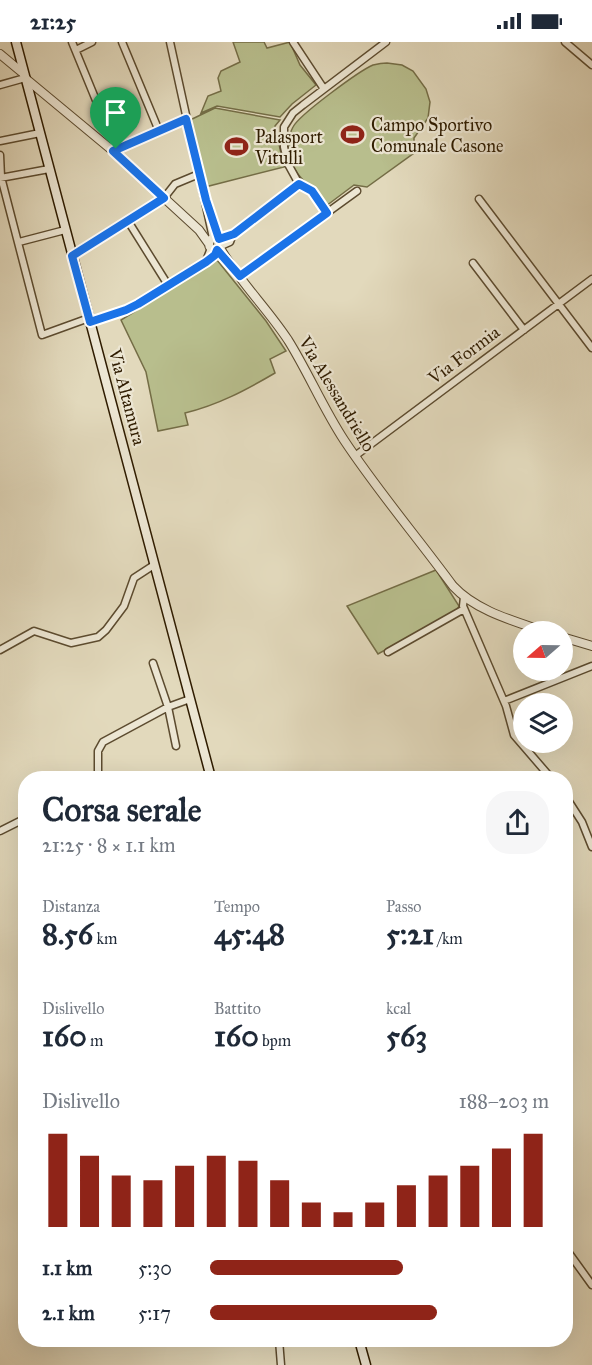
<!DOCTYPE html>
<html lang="it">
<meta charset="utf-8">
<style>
body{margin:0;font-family:"IM FELL Great Primer",serif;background:#f6f6f7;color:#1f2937;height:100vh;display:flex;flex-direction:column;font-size:22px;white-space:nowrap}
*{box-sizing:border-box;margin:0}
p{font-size:20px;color:#747a83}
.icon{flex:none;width:33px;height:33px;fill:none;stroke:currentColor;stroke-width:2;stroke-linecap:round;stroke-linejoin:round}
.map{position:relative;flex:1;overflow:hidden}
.details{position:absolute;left:18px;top:729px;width:555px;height:576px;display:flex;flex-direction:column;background:#fff;border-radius:24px;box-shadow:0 6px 24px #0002}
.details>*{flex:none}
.needle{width:39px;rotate:250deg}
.buttons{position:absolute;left:513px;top:579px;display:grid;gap:12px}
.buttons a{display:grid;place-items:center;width:60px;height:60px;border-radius:50%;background:#fff;box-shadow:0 6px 24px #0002;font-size:30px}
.pin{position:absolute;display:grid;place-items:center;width:51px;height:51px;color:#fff;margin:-62px -26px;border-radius:50% 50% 50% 0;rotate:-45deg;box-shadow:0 0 6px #0007}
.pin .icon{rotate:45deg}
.round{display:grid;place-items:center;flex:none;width:63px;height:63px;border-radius:24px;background:#f6f6f7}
.headline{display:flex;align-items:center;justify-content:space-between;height:102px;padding:0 24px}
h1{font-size:33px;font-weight:700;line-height:45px}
.stats{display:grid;grid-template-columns:repeat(3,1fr);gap:9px;height:102px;padding:6px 24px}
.stats div{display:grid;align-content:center}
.stats b{font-size:30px;font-weight:700}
.stats small{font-size:16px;font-weight:400}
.stats p{font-size:16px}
.chart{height:168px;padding:12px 24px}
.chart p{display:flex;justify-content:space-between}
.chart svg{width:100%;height:108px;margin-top:6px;stroke:#8f2418;stroke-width:6}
ul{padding:0 24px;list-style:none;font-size:20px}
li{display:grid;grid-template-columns:96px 72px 1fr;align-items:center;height:45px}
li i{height:15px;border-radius:8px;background:#8f2418}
.status{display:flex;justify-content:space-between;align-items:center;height:42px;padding:0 30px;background:#fff;direction:ltr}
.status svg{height:16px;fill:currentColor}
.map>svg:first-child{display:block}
.green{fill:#b8be8d;stroke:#746d46;stroke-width:1.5}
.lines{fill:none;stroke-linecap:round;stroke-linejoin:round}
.minor-casing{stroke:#5c4b2f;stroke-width:9}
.tertiary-casing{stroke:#5c4b2f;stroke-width:10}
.secondary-casing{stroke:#2f1c00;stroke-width:11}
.minor{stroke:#ece6d3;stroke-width:6}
.tertiary{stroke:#ece6d3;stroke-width:8}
.secondary{stroke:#ece6d3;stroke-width:8}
.route-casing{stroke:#fff;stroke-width:12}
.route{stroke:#1a73e8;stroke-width:8}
.labels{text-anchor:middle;stroke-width:4.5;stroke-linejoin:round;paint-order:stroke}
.poi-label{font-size:18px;fill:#2f1c00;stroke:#ece6d3;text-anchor:start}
.street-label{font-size:18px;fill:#2f1c00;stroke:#ece6d3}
</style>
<div class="status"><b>21:25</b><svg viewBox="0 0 49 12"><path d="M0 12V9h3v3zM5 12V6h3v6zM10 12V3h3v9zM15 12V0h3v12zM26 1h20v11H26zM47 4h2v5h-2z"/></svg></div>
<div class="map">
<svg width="592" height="1323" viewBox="0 0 592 1323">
<rect width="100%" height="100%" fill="#e2d9bc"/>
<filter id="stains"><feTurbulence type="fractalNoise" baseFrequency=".00333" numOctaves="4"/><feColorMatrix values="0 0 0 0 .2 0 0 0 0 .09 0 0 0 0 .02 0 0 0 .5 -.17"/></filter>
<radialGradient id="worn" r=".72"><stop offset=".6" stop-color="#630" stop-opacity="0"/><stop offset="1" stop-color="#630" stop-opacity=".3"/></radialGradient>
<path class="green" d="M233,0h31l3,6 23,-6 10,23 16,20 -24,19 -12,13 -63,-11 -16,7 7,-17 13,-5 -3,-13 3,-7 19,-9z
M387,21l15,2 11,6 13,18 4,13 -2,16 -14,20v15l-47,34 -13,-2 -28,21c-11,-18 -31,-28 -36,-47 -2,-10 -2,-23 3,-32 6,-12 66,-56 80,-62 4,-1 9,-2 14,-2z
M215,66l65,12 -5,6 9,41 -79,20 -17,-66z
M217,218l49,61 20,30 -16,8 5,14c-29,17 -57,32 -90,40l3,12 -30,6 -12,-59 -25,-52z
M436,528l23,36 -2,4 -79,44 -31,-48z"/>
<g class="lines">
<defs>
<path id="minor" d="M72,0l44,107 -3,2
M122,0l37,89
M170,0l43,196
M293,0l31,47
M565,0l27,23
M76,8l16,-8
M0,43l25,-7
M0,99l40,-8
M116,107l70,-30
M0,113l1,22 41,158 47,-17
M0,136l49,-9
M479,157l113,149
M327,171l-14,-22 -14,-7 -11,-20 -4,-17v-20l9,-14 10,-8 83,-63
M128,179l40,64
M214,184l5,13 15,-5 65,-50
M19,200l46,-12
M221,204l9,-4 3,-8
M72,214l92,-58 11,-14 24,-10
M206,219l5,-13
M473,221l51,67
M240,234l117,-85
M90,280l36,-12 12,-6 68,-42 9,-7 2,-5
M355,414l237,-177
M464,555l-1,9 43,100 8,29 37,43
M0,608l34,-19 37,12 27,-6 8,-7 18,-24 10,-28 20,-13
M388,610l76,-43
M153,621l15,44 8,39
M504,659l88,-35
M98,736v-27l5,-9 65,-35 22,-8
M566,755l16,25 10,25
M0,789l26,-13
M566,1207l26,36
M279,1298l2,25"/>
<path id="tertiary" d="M0,12l24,20
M25,36l88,73 86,79 10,14
M209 202a6 6 0 1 1 12 0a6 6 0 1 1-12 0Z
M220,206c19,33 47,60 68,92 20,32 35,68 56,100 33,50 73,97 109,146 23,25 61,35 93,46
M562,595l30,9"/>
<path id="secondary" d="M16,0l195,736
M359,1298l7,25"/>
</defs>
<use href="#minor" class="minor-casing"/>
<use href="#tertiary" class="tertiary-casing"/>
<use href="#secondary" class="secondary-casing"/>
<use href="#minor" class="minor"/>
<use href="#tertiary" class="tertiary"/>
<use href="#secondary" class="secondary"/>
</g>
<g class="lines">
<defs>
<path id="route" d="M186,77l20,81 13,39 15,-5 65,-50 13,7 15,22 -87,63 -23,-26 -2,5 -9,7 -68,42 -12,6 -36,12 -18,-66 92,-58 -51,-47z"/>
</defs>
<use href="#route" class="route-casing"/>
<use href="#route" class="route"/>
</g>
<defs>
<symbol id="stadium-bare" viewBox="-9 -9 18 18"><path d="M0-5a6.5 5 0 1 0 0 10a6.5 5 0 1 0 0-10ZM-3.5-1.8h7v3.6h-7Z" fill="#8f2418" stroke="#ece6d3" stroke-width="2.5" paint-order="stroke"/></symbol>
</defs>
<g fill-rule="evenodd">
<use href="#stadium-bare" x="336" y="76" width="33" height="33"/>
<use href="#stadium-bare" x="220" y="88" width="33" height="33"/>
</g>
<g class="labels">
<g class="poi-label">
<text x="371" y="89">Campo Sportivo<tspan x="371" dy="21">Comunale Casone</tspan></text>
<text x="255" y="101">Palasport<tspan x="255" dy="21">Vitulli</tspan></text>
</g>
<g class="street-label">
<text transform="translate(464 313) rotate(-37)" y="6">Via Formia</text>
<text transform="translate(337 352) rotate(59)" y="6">Via Alessandriello</text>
<text transform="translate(127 355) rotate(75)" y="6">Via Altamura</text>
</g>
</g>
<rect width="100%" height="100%" filter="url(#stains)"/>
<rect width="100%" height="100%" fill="url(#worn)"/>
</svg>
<div class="buttons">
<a><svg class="needle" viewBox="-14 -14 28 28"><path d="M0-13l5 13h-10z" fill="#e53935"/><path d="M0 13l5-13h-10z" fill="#747a83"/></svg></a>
<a><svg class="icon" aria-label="layers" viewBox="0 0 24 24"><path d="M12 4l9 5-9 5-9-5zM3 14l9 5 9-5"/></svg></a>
</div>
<div class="pin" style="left:116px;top:107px;background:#1e9e55"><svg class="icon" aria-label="arrive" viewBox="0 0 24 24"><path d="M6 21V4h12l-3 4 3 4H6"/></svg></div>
<section class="details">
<div class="headline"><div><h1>Corsa serale</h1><p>21:25 · 8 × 1.1 km</p></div><a class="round"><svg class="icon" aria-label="share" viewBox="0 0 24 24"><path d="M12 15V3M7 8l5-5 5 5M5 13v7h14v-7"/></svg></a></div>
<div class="stats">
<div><p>Distanza</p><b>8.56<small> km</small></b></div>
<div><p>Tempo</p><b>45:48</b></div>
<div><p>Passo</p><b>5:21<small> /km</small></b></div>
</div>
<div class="stats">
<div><p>Dislivello</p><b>160<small> m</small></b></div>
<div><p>Battito</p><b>160<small> bpm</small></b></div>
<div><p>kcal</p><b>563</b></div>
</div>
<div class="chart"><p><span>Dislivello</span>188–203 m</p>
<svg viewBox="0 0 160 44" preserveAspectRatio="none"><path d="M5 44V6M15 44V15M25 44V23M35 44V25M45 44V19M55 44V15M65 44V17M75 44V25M85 44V34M95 44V38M105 44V34M115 44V27M125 44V23M135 44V19M145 44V12M155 44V6"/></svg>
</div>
<ul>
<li><b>1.1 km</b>5:30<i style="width:57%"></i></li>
<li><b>2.1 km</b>5:17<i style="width:67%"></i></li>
</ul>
</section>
</div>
